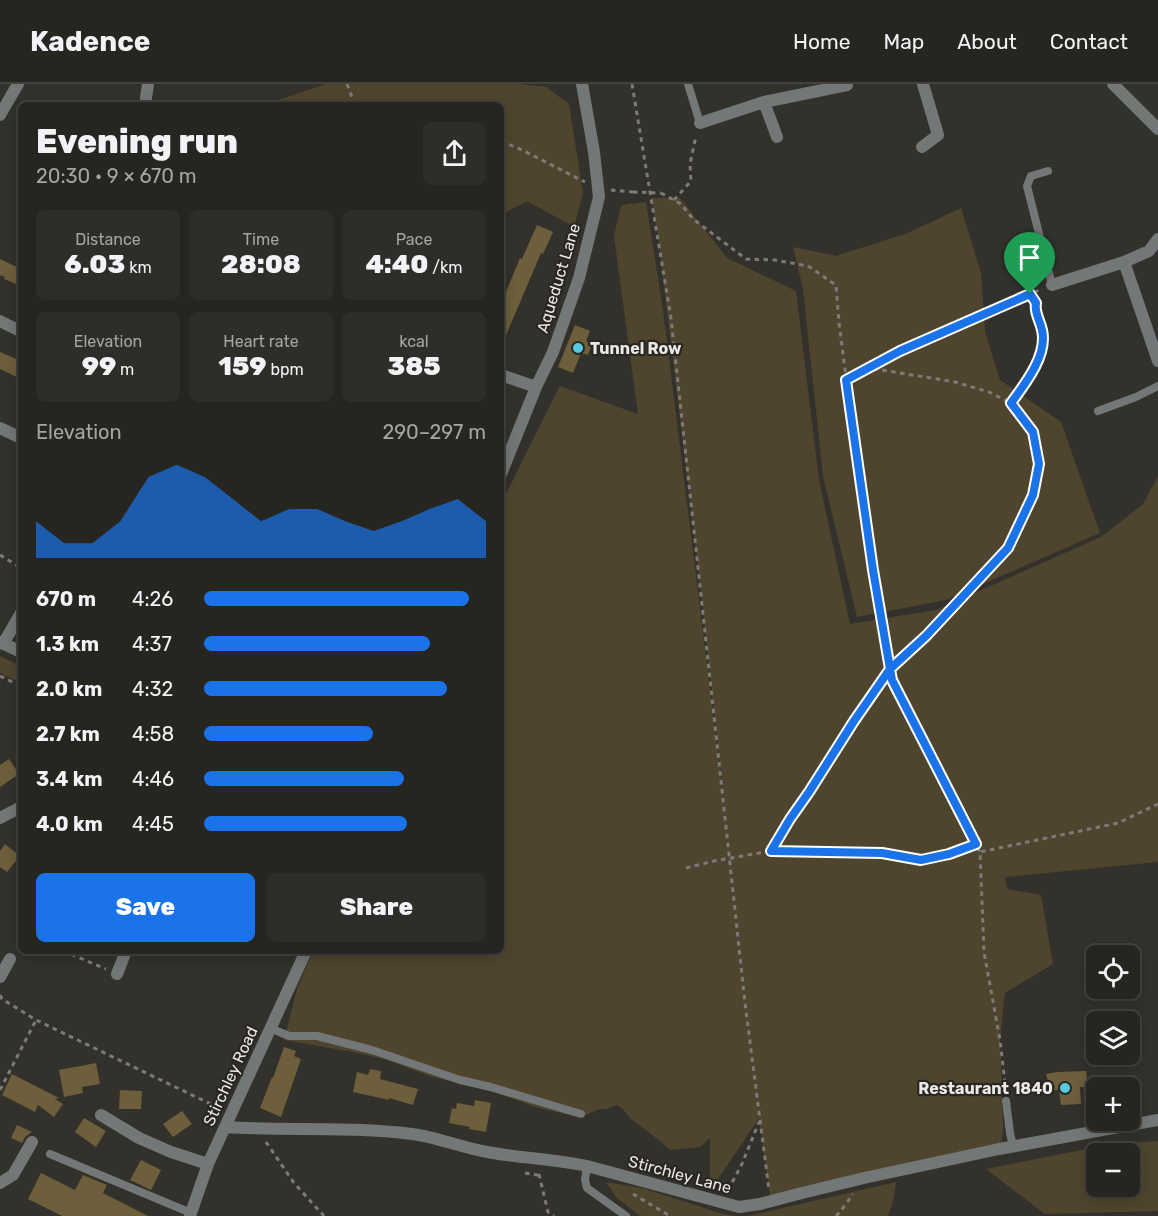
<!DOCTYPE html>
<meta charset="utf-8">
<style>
body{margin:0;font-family:Rubik,sans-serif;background:#2e2d29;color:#f1f3f6;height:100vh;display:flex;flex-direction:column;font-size:22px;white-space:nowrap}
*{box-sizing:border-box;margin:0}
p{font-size:20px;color:#a4a5a5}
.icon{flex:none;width:33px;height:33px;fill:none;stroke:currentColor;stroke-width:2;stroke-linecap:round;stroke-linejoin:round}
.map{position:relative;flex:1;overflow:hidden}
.details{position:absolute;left:18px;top:18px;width:486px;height:852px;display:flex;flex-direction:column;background:#262520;border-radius:9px;box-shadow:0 3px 15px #0003,0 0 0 2px #42423e}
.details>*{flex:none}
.fabs{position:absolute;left:1086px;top:861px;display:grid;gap:12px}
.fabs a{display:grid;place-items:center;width:54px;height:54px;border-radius:9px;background:#262520;box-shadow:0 3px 15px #0003,0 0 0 2px #42423e;font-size:30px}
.pin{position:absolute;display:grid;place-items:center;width:51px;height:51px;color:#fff;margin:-62px -26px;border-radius:50% 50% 50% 0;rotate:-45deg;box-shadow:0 0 6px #0007}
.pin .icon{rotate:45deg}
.round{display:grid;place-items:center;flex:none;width:63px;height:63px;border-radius:9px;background:#2e2d29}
.headline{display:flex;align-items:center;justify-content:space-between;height:102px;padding:0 18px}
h1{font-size:33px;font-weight:800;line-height:45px}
.stats{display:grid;grid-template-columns:repeat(3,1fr);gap:9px;height:102px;padding:6px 18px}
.stats div{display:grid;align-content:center;border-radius:9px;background:#2e2d29;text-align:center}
.stats b{font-size:26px;font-weight:800}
.stats small{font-size:16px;font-weight:400}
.stats p{font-size:16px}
.chart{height:168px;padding:12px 18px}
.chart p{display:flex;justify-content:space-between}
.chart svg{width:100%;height:108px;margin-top:6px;fill:#1a73e8;opacity:.7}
.button{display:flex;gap:12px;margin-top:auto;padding:12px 18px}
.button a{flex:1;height:69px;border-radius:9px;background:#1a73e8;color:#fff;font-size:24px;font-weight:800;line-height:69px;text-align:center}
.button a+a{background:#2e2d29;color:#f1f3f6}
ul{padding:0 18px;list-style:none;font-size:20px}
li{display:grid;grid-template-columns:96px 72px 1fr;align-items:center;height:45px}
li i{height:15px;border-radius:8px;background:#1a73e8}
header{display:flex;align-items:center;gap:36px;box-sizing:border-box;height:84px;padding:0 30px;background:#262520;border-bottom:2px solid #42423e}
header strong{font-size:28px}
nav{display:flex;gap:33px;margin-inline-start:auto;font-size:21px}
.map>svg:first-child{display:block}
.green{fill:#4f452e;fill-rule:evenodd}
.building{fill:#6d5f3b}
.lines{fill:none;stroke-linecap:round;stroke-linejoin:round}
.path{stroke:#7d7b76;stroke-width:3;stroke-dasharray:4.5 4.5;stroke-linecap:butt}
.service{stroke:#737777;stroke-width:8}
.minor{stroke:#737777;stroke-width:12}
.tertiary{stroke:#737777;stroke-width:12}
.path-bridge{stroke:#7d7b76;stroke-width:3;stroke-dasharray:4.5 4.5;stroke-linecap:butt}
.minor-bridge{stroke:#737777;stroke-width:12}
.route-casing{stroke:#fff;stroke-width:12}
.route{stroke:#1a73e8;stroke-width:8}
.poi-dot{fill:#55cadf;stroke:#292721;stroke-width:2}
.labels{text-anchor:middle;stroke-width:4.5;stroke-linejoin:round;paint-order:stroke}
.street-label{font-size:16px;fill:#ebe9e6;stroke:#292721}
.poi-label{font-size:16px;font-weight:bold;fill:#ebe9e6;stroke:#292721;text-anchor:start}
</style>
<header>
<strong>Kadence</strong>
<nav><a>Home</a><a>Map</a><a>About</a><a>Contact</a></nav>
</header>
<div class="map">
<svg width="1158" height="1132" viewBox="0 0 1158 1132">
<rect width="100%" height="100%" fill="#33312b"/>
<path class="green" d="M326,0h193l27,3 23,17 14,89 -9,34 -47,-26 -22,12 -3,13h-1v-121h-238z
M651,114h29l47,60 69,33 23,189 31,144 86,-14 165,-73 42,-33 15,-28v386l-153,15 2,12 34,6 12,69 -48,29 -5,47 3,89 -2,16 -230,57 -12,-84 -49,73v-53l-10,9 -30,3 -11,-10 -28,-21 -9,-11 -6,-3 -10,4h-7l-17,8 -12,-2 -32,-7 -30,-11 -36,-11 -40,-9 -48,-18 -31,-7 -69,-12 13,-51 16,-38h188v-447l59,-118 78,28 -24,-178 7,-31 25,-3 17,108 63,508 -31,-277 -37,-305z
M961,124l20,65 4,59 15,48 61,42 39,111 -154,67 -89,17 -34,-141 -20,-187 -10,-42 43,9 72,-23z
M0,572l21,10v17l-21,-10z
M1158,1057v70l-113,3 -59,-45 126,-25zM1096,1070h34v32h-34z
M606,1098l36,6 81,26 14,2h-97l-23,-18z
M896,1098l-3,20 -5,14h-140z"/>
<path class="building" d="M537,141l16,7 -10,22 -2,-1 -40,94v-43l19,-46 2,1z
M0,175l21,10v17l-17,-7 1,-2 -5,-2z
M575,241l15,6 -4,10 6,3 -4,11 -7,-2 -8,20 -15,-6z
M0,268l21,9v18l-21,-10z
M9,675l10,15 -19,13v-22z
M5,760l15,12 -13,16 -7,-5v-16z
M284,963l12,4 -2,5 7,3 -20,58 -21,-9 12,-31 1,1z
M96,979l4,21 -18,3 1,6 -19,4 -5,-27z
M370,985l11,2 -1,8 38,10 -5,16 -24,-7v2l-36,-8 4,-20 11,3z
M1086,987l2,16h-8l1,17 -20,1 -2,-15h-9l-4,-16 11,-2z
M12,990l47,24 -4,1 8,5 -9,13 -16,-12 -3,7 -33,-17z
M120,1006l22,1 -1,18h-22z
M475,1016l16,3 -5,29 -17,-3 1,-2 -21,-4 3,-15 4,1 1,-6 17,3z
M182,1027l10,13 -19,13 -10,-13z
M84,1034l22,13 -10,16 -21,-15z
M17,1041l15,7 -7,5 -3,6 -11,-5z
M141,1076l20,10 -10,20 -21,-10z
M41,1089l34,17 8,-15 24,10 -4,8 45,23h-86l-34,-17z"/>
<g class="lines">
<path class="path" d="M347,0l8,21
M632,0l39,234 74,685 24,187
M501,57l23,10 61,31
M611,106l22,2
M661,109l20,11 12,15 53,40 29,1 33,6 28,19 3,38 10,77 24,170 19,109 88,173
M674,116l17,-19 -1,-17 6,-28
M847,296l53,-29 139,-61
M1011,319c14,-19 37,-48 31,-73 -2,-10 -8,-17 -6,-27l-5,-9
M0,471l21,13
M0,592l21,10
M771,767l19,-32 19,-27 45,-71 36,-52 36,-33 82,-88 25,-53 6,-31 -6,-32 -22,-29 -22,-11 -34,-10 -85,-14
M686,784l28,-7 57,-10 111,2 39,6 28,-5 27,-10
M17,863l4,-7
M63,867l43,18
M0,911l2,4 34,21 183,88
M0,1006l36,-70
M1006,1008l-6,-52 -16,-88 -4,-100 138,-29 40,-19
M266,1058l28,41 30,33
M525,1089l12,2 5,-1
M539,1090l9,38 6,4
M728,1106l14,-26 17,-42
M633,1110l37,22
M836,1132l4,-4 13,-18"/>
<path class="service" d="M688,0l12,39
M1048,87l-17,5 -4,10 25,99
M1098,327l38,-14 22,-11
M270,944l19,8h28l55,14 88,30 31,7 90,27
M1006,1017l4,32 3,13
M50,1070l141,59
M587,1082l-2,13 2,9 39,28"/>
<path class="minor" d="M1113,0l45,45
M764,18l13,35
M145,21l3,-21
M700,39l64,-21 83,-17
M922,63l16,-12 -15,-51
M1124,178l34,99
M1052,201l72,-23 25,-11 9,-12
M0,237l20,10
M501,291l35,12
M0,344l21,10
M501,390l35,-87 17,-35 26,-74 20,-81 -5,-45 -12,-68
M0,558l21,10
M3,560l18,-31
M0,734l21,-11
M117,890l9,-23
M0,893l10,-18
M101,1031l38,23 32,14 37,12
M225,1043c62,4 125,-1 187,7 25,3 50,14 75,18 33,6 67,7 100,14l152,41 21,-3
M0,1099l13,-8 19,-33
M798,1110l66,-16 135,-29 159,-29
M190,1132l18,-52 98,-213"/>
<path class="tertiary" d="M0,31l18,-31"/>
<path class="path-bridge" d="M633,108l28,1"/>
<path class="minor-bridge" d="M760,1120l38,-10"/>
</g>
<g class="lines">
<defs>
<path id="route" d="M1030,210l-130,57 -54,29 27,190 17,99 2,11 84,164 -27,10 -28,6 -39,-7 -111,-2 19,-32 19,-27 45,-71 36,-52 36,-33 82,-88 25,-53 6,-31 -6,-32 -22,-29c14,-19 37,-48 31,-73 -2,-10 -8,-17 -6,-27l-6,-9"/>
</defs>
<use href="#route" class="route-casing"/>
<use href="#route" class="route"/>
</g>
<g class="poi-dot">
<circle cx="578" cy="264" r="6"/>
<circle cx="1065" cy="1004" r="6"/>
</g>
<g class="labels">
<g class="street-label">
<text transform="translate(558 194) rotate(-73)" y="6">Aqueduct Lane</text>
<text transform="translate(230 992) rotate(-65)" y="6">Stirchley Road</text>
<text transform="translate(680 1090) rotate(15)" y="6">Stirchley Lane</text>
</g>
<g class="poi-label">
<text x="590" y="270">Tunnel Row</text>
<text x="1053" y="1010" text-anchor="end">Restaurant 1840</text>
</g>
</g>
</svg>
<div class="fabs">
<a><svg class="icon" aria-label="locate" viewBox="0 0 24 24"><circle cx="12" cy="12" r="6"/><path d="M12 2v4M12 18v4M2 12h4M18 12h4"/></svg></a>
<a><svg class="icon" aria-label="layers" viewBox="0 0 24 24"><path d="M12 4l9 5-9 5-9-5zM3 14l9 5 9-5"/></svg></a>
<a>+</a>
<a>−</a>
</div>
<div class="pin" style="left:1030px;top:210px;background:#1e9e55"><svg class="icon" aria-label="arrive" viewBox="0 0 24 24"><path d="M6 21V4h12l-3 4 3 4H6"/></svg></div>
<section class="details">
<div class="headline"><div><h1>Evening run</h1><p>20:30 · 9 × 670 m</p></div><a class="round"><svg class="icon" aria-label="share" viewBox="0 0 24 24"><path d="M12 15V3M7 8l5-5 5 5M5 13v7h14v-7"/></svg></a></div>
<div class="stats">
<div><p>Distance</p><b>6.03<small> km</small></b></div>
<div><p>Time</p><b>28:08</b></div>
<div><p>Pace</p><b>4:40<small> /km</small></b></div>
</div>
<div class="stats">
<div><p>Elevation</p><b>99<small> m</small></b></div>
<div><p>Heart rate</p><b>159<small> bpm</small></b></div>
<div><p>kcal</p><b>385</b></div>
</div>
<div class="chart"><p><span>Elevation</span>290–297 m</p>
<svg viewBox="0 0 160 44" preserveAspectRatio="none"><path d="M0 44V29L10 38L20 38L30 29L40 11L50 6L60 11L70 20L80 29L90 24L100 24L110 29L120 33L130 29L140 24L150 20L160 29V44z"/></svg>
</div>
<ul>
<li><b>670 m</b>4:26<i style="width:94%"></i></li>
<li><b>1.3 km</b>4:37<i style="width:80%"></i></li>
<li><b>2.0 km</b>4:32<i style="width:86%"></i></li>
<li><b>2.7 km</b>4:58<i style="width:60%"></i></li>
<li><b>3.4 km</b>4:46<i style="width:71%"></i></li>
<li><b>4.0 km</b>4:45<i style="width:72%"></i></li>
</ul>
<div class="button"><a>Save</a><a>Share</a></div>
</section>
</div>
